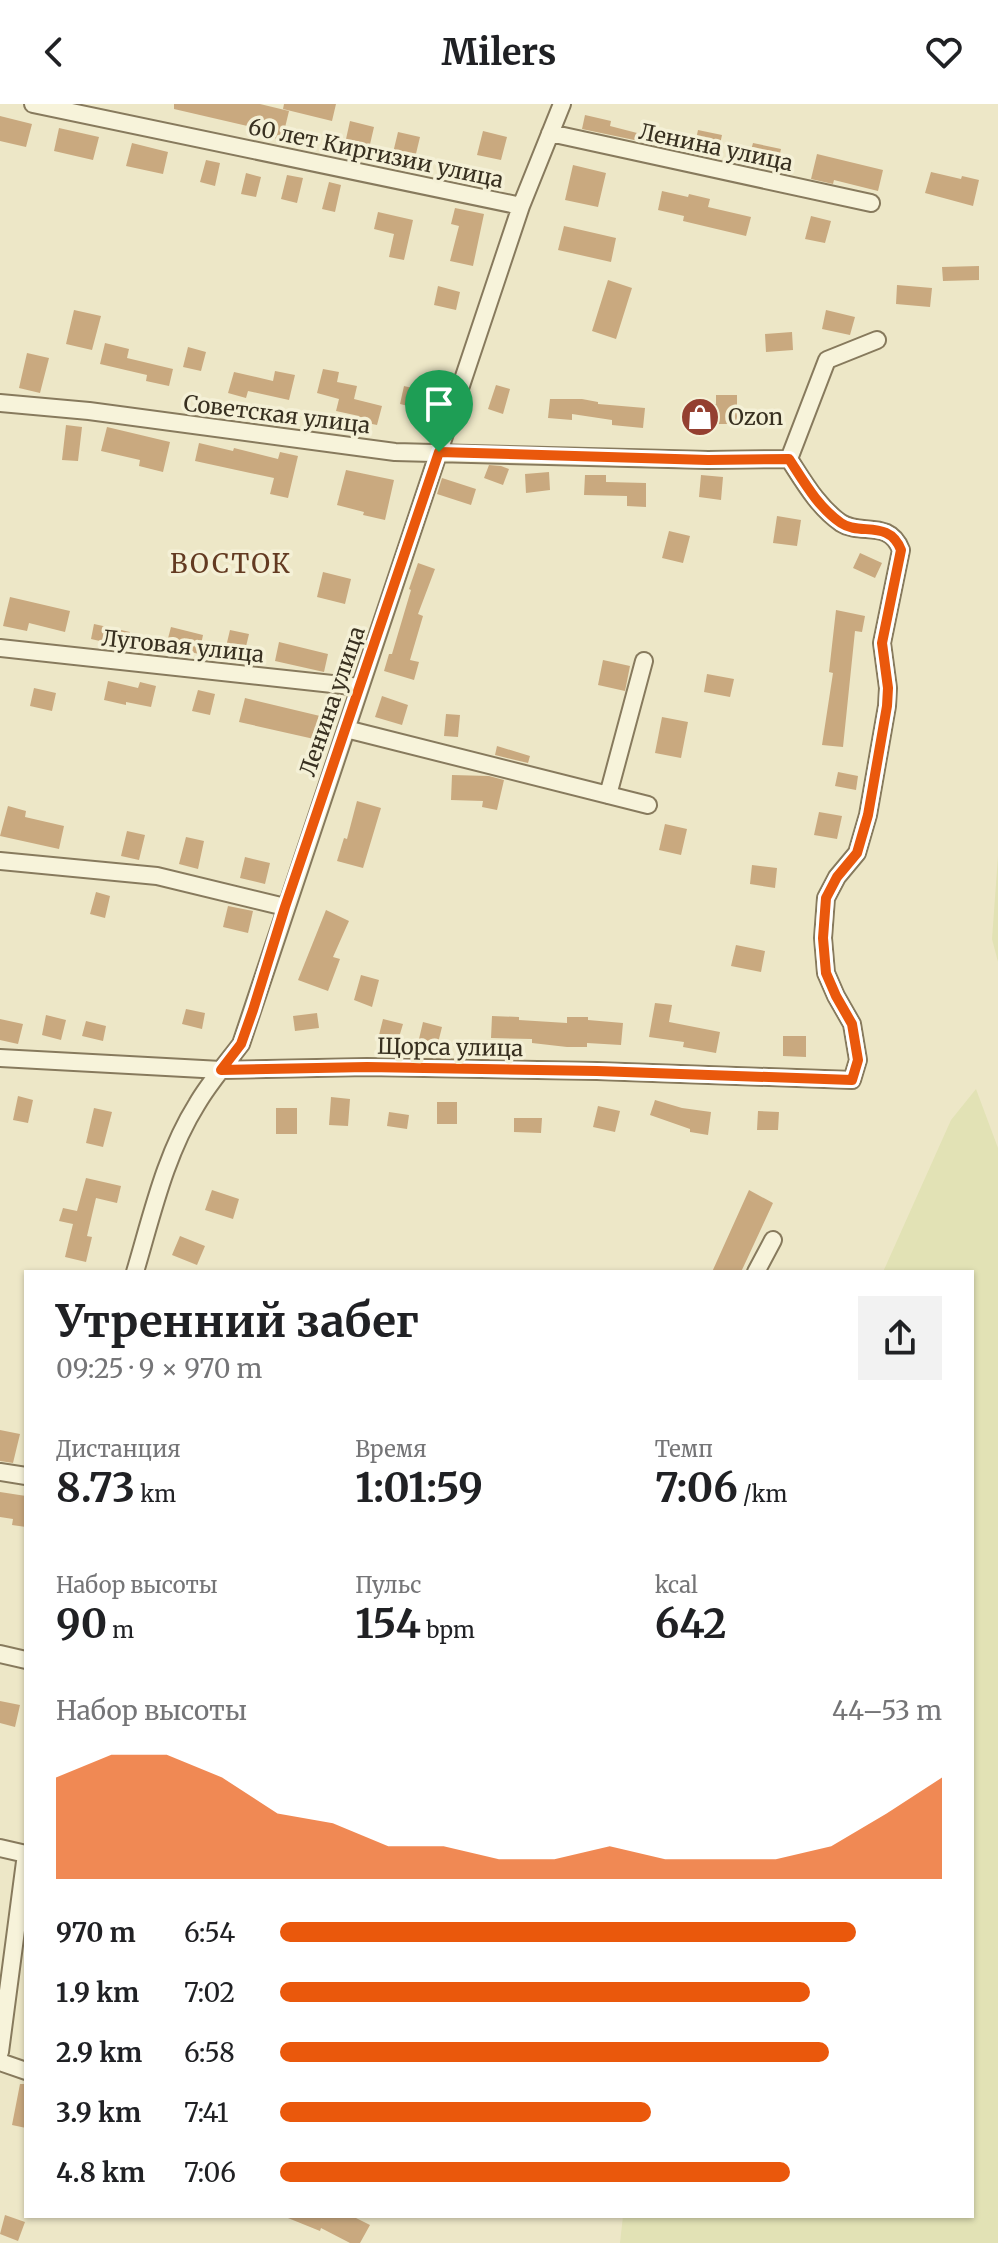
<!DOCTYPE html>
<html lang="ru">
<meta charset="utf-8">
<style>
body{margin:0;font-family:Merriweather,serif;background:#f2f2f2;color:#202124;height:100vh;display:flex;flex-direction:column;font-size:30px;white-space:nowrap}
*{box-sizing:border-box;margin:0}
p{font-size:26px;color:#757577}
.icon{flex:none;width:44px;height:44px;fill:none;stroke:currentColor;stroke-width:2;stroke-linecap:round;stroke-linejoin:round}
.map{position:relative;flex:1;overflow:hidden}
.sheet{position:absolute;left:24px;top:1166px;width:950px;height:948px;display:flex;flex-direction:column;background:#fff;border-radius:0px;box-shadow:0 2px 6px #0004}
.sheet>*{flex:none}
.pin{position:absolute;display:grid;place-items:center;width:68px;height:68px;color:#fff;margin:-82px -34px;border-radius:50% 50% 50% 0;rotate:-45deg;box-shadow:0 0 8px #0007}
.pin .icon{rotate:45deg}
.round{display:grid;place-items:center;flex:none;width:84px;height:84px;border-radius:0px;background:#f2f2f2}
.summary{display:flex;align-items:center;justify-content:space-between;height:136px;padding:0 32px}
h1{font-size:44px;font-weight:700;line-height:60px}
.metrics{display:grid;grid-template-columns:repeat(3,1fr);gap:12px;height:136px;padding:8px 32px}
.metrics div{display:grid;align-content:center}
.metrics b{font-size:40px;font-weight:700}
.metrics small{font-size:22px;font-weight:400}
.metrics p{font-size:22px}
.chart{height:224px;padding:16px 32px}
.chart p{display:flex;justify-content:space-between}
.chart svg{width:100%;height:144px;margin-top:8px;fill:#ea580c;opacity:.7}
ul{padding:0 32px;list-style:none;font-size:26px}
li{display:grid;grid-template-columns:128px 96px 1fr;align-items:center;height:60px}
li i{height:20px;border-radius:10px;background:#ea580c}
header{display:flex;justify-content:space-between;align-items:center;height:104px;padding:0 32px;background:#fff;font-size:36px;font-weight:700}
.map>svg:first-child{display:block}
.farmland{fill:#e2e2b5}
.building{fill:#c9a97f}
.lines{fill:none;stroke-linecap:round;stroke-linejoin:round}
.minor-casing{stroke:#877a5d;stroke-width:20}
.minor{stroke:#f7f3da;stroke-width:16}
.route-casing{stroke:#fff;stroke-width:16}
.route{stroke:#ea580c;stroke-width:10}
.labels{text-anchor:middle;stroke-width:7;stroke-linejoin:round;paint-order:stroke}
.street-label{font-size:22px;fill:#383020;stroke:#f4f0d6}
.poi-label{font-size:22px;fill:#383020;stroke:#f4f0d6;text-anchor:start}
.quarter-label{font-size:26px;letter-spacing:2px;fill:#633a21;stroke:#f4f0d6}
</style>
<header><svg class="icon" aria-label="back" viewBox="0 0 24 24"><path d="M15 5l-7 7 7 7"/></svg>Milers<svg class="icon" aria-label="heart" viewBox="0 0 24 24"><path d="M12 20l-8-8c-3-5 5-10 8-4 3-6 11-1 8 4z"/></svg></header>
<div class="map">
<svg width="998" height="2139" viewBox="0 0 998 2139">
<rect width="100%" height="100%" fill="#ede7c7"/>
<path class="farmland" d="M998,752v106l-6,-23z
M976,985l22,59v1095h-378l3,-27h349v-944h-89l68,-152z"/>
<path class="building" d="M174,0h86l29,7 -7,29 -23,-6 1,-5 -86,-20z
M284,0h52l-4,17 -49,-12z
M585,11l26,6 -1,5 31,8 -2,7 -57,-12z
M0,12l32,8 -6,23 -26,-6z
M350,17l24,6 -6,26 -24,-5z
M59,24l40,9 -6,23 -39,-9z
M698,26l24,5 -5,23 -24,-5z
M483,27l24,6 -6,23 -24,-5z
M398,28l22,5 -6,25 -22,-5z
M132,39l36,9 -5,22 -37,-8z
M753,39l28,6 -5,22 -29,-6z
M817,50l66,16 -5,21 -44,-11 -1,4 -22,-5z
M206,56l14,3 -5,23 -15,-4z
M573,61l33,8 -8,34 -33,-7z
M931,68l30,7 1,-3 17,4 -6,26 -48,-13z
M246,69l15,4 -5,20 -15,-3z
M287,71l16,3 -6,25 -16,-4z
M329,78l12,3 -6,27 -13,-3z
M662,87l26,6 1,-3 21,5 -2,8 43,10 -5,19 -63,-15 1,-5 -26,-6z
M455,104l29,6 -11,52 -23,-5 9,-35 -8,-2z
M378,108l35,8 -9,40 -15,-3 5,-23 -20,-5z
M811,112l20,5 -6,22 -20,-4z
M564,122l52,12 -5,24 -53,-12z
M979,162v14l-36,1 -1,-14z
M608,176l24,8 -16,51 -24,-8z
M897,181l35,3 -2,19 -34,-3z
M438,182l22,6 -4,18 -22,-5z
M74,206l27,6 -9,34 -26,-6z
M826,206l29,7 -5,18 -28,-6z
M792,228l1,18 -27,2 -1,-18z
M105,239l24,6 -2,9 46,11 -4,17 -23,-5 1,-6 -47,-11z
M188,243l18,5 -5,19 -18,-4z
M27,249l22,5 -9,35 -21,-5z
M323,265l16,3 -2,10 20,4 -3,13 28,7 -5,19 -19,-4 1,-5 -23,-5 3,-12 -22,-6z
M275,267l20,4 -6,25 -41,-9 -2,7 -18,-5 6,-21 39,9z
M496,281l14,4 -7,25 -15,-5z
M404,282l25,6 -4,18 -25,-6z
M716,291h21v29h-32v7l-15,-1 1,-27 25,1z
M550,295h32l16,3v2l47,4 -2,20 -31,-3v-5l-40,-6v6l-24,-2z
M66,321l16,2 -4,34 -16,-1z
M107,323l63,15 -7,30 -24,-6 1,-6 -39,-9z
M199,339l34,8 1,-3 44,11 2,-7 18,4 -10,42 -18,-4 4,-16 -79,-17z
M489,361l12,1 8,3 -6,16 -19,-7z
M346,366l48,10 -9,40 -22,-5 1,-3 -27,-7z
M549,368l1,18 -24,3 -1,-19z
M585,371h21v7l40,1v24l-19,-1v-10l-43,-1z
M701,371l22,2 -2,23 -22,-3z
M442,374l34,11 -5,16 -34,-11z
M777,412l24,4 -4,26 -24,-3z
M669,427l21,5 -7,27 -21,-5z
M860,449l22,10 -7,15 -22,-10z
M418,459l17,6 -17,45 5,2 -13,44 9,2 -5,18 -30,-9 5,-17h3l19,-64 -2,-1z
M323,468l28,7 -6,25 -28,-7z
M10,493l60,14 -5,21 -36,-9 -2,8 -24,-5z
M836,506l29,6 -3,16 -7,-1 -12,116 -21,-2 11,-72 -4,-1z
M94,520l36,8 -4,15 -35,-8z
M171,523l32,8 -4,19 -33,-8z
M230,526l19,4 -6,25 -19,-4z
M279,538l49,12 -4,18 -49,-11z
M603,556l27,6 -5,25 -27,-6z
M707,570l27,5 -4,18 -26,-5z
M108,577l30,7 2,-6 16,4 -5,21 -25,-5v3l-22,-5z
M34,584l22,5 -4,18 -22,-5z
M198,586l17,4 -5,21 -18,-4z
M382,592l26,9 -6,20 -27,-8z
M245,594l75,18 -6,23 -75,-17z
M446,610l14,1 -2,22 -14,-1z
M662,613l26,5 -7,36 -26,-5z
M497,642l33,10 -2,7 -33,-8z
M838,668l20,4 -2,14 -21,-4z
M452,671l37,1 15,4 -7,30 -15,-3 1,-6 -32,-1z
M357,697l24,7 -18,60 -26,-7 7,-23 3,1z
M8,702l18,5 -1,6 39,9 -5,23 -59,-13z
M819,708l23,4 -5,23 -23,-4z
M665,720l22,5 -6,26 -22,-5z
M127,727l18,4 -6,25 -18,-4z
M186,733l18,4 -6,28 -19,-5z
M245,753l25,6 -5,21 -25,-6z
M752,761l25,3 -2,20 -25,-4z
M96,788l14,4 -5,22 -15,-4z
M228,802l25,5 -5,22 -25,-6z
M326,806l23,11 -16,36 7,2 -12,32 -30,-11z
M736,841l29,6 -4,21 -30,-6z
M361,871l18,5 -7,27 -18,-7z
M655,899l17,2 -3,17 51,10 -4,21 -33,-6 1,-5 -35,-5z
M186,905l19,4 -3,16 -20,-5z
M317,909l2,15 -24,3 -2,-15z
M46,911l20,5 -5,20 -19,-5z
M492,912l27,1v3l48,3v-6h21v3l35,3 -2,22 -34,-2v4h-20l-35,-4v-4l-41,-1z
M0,915l23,5 -5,20 -18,-4z
M383,915l20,5 -6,20 -19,-5z
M86,917l20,5 -3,15 -21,-5z
M423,918l19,5 -4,16 -19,-4z
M783,932h23v21l-23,-1z
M18,992l15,4 -5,23 -15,-3z
M331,993l19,2 -2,27 -19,-1z
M655,996l27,8 29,4 -3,23 -18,-3v-3l-40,-14z
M437,998h20v22h-20z
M598,1002l22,5 -5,21 -22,-5z
M94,1004l18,4 -9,35 -17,-4z
M276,1004h21v26h-21z
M758,1007l21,1 -1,18h-21z
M389,1008l20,3 -2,14 -20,-3z
M514,1014h28l-1,15 -27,-1z
M86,1074l35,8 -4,17 -21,-5 -9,38 5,1 -6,25 -21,-5 8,-33 -14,-3 4,-13 14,3z
M212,1086l27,9 -6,20 -28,-9z
M749,1086l24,13 -32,69h-29z
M180,1132l25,10 -8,19 -25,-10z
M0,1326l20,4 -7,29 -13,-2z
M0,1388l26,4v31l-14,-2 1,-6 -13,-2z
M0,1597l20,4 -5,22 -15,-4z
M20,1980h6v44l-14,-3z
M5,2111l20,7 -7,19 -18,-7z
M283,2112h69l18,9 -10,18h-10l-29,-15 -1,3z"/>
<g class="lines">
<defs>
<path id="minor" d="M33,0l488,102
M550,29l321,70
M0,299l89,8 306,41 313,8 81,-1 38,-99 50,-20
M0,544l360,39
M346,625l302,76
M608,691l36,-134
M0,757l157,15 128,31
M0,954l221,12 146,-3 230,4 255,9 6,-20 -6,-36 -16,-28 -10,-23 -3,-35 3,-40 11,-21 20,-24 11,-38 19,-109 1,-18 -6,-45 19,-93c-12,-31 -40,-14 -60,-27 -23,-16 -37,-41 -52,-64
M135,1168c17,-57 30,-117 62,-168 12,-21 29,-40 44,-60l280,-838 41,-102
M756,1168l17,-32
M0,1368l26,4
M0,1550l26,6
M0,1744l26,6 -26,198
M0,1958l26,9"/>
</defs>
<use href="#minor" class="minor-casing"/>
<use href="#minor" class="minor"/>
</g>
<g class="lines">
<defs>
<path id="route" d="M439,348l269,8 81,-1c15,23 29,48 52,64 19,13 48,-4 60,27l-19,93 6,45 -1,18 -19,109 -11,38 -20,24 -11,21 -3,40 3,35 10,23 16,28 6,36 -6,20 -255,-9 -230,-4 -146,3 20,-26 12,-34 32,-103z"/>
</defs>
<use href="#route" class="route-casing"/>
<use href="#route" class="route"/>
</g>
<defs>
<symbol id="shop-disc" viewBox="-11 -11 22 22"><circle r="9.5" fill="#943f30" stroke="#f4f0d6"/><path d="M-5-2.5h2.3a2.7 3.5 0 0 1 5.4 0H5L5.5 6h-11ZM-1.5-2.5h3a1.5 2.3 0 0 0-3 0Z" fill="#fff"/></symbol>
</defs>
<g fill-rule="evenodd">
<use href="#shop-disc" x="678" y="291" width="44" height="44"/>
</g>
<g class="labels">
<g class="street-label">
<text transform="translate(716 43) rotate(12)" y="8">Ленина улица</text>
<text transform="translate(376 49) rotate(12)" y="8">60 лет Киргизии улица</text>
<text transform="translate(277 310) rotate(7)" y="8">Советская улица</text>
<text transform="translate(183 542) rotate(6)" y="8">Луговая улица</text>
<text transform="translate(332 597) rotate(-71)" y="8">Ленина улица</text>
<text transform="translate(450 943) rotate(1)" y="8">Щорса улица</text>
</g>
<g class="poi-label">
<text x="728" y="321">Ozon</text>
</g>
<g class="quarter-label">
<text x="231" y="469">ВОСТОК</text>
</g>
</g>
</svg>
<div class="pin" style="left:439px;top:348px;background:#1e9e55"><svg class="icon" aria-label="arrive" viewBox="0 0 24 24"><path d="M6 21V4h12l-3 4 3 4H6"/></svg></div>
<section class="sheet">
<div class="summary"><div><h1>Утренний забег</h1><p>09:25 · 9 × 970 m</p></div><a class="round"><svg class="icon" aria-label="share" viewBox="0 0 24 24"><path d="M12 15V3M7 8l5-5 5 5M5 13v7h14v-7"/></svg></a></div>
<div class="metrics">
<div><p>Дистанция</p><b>8.73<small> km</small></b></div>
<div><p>Время</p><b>1:01:59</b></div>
<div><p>Темп</p><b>7:06<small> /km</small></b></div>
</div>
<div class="metrics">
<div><p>Набор высоты</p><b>90<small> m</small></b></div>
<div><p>Пульс</p><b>154<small> bpm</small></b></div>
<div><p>kcal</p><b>642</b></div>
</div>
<div class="chart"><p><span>Набор высоты</span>44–53 m</p>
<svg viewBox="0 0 160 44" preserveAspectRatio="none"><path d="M0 44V13L10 6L20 6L30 13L40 24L50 27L60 34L70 34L80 38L90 38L100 34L110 38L120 38L130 38L140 34L150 24L160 13V44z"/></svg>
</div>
<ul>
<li><b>970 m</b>6:54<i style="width:87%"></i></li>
<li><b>1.9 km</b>7:02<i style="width:80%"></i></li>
<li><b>2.9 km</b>6:58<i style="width:83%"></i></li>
<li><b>3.9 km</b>7:41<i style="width:56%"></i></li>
<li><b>4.8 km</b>7:06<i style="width:77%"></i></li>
</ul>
</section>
</div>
